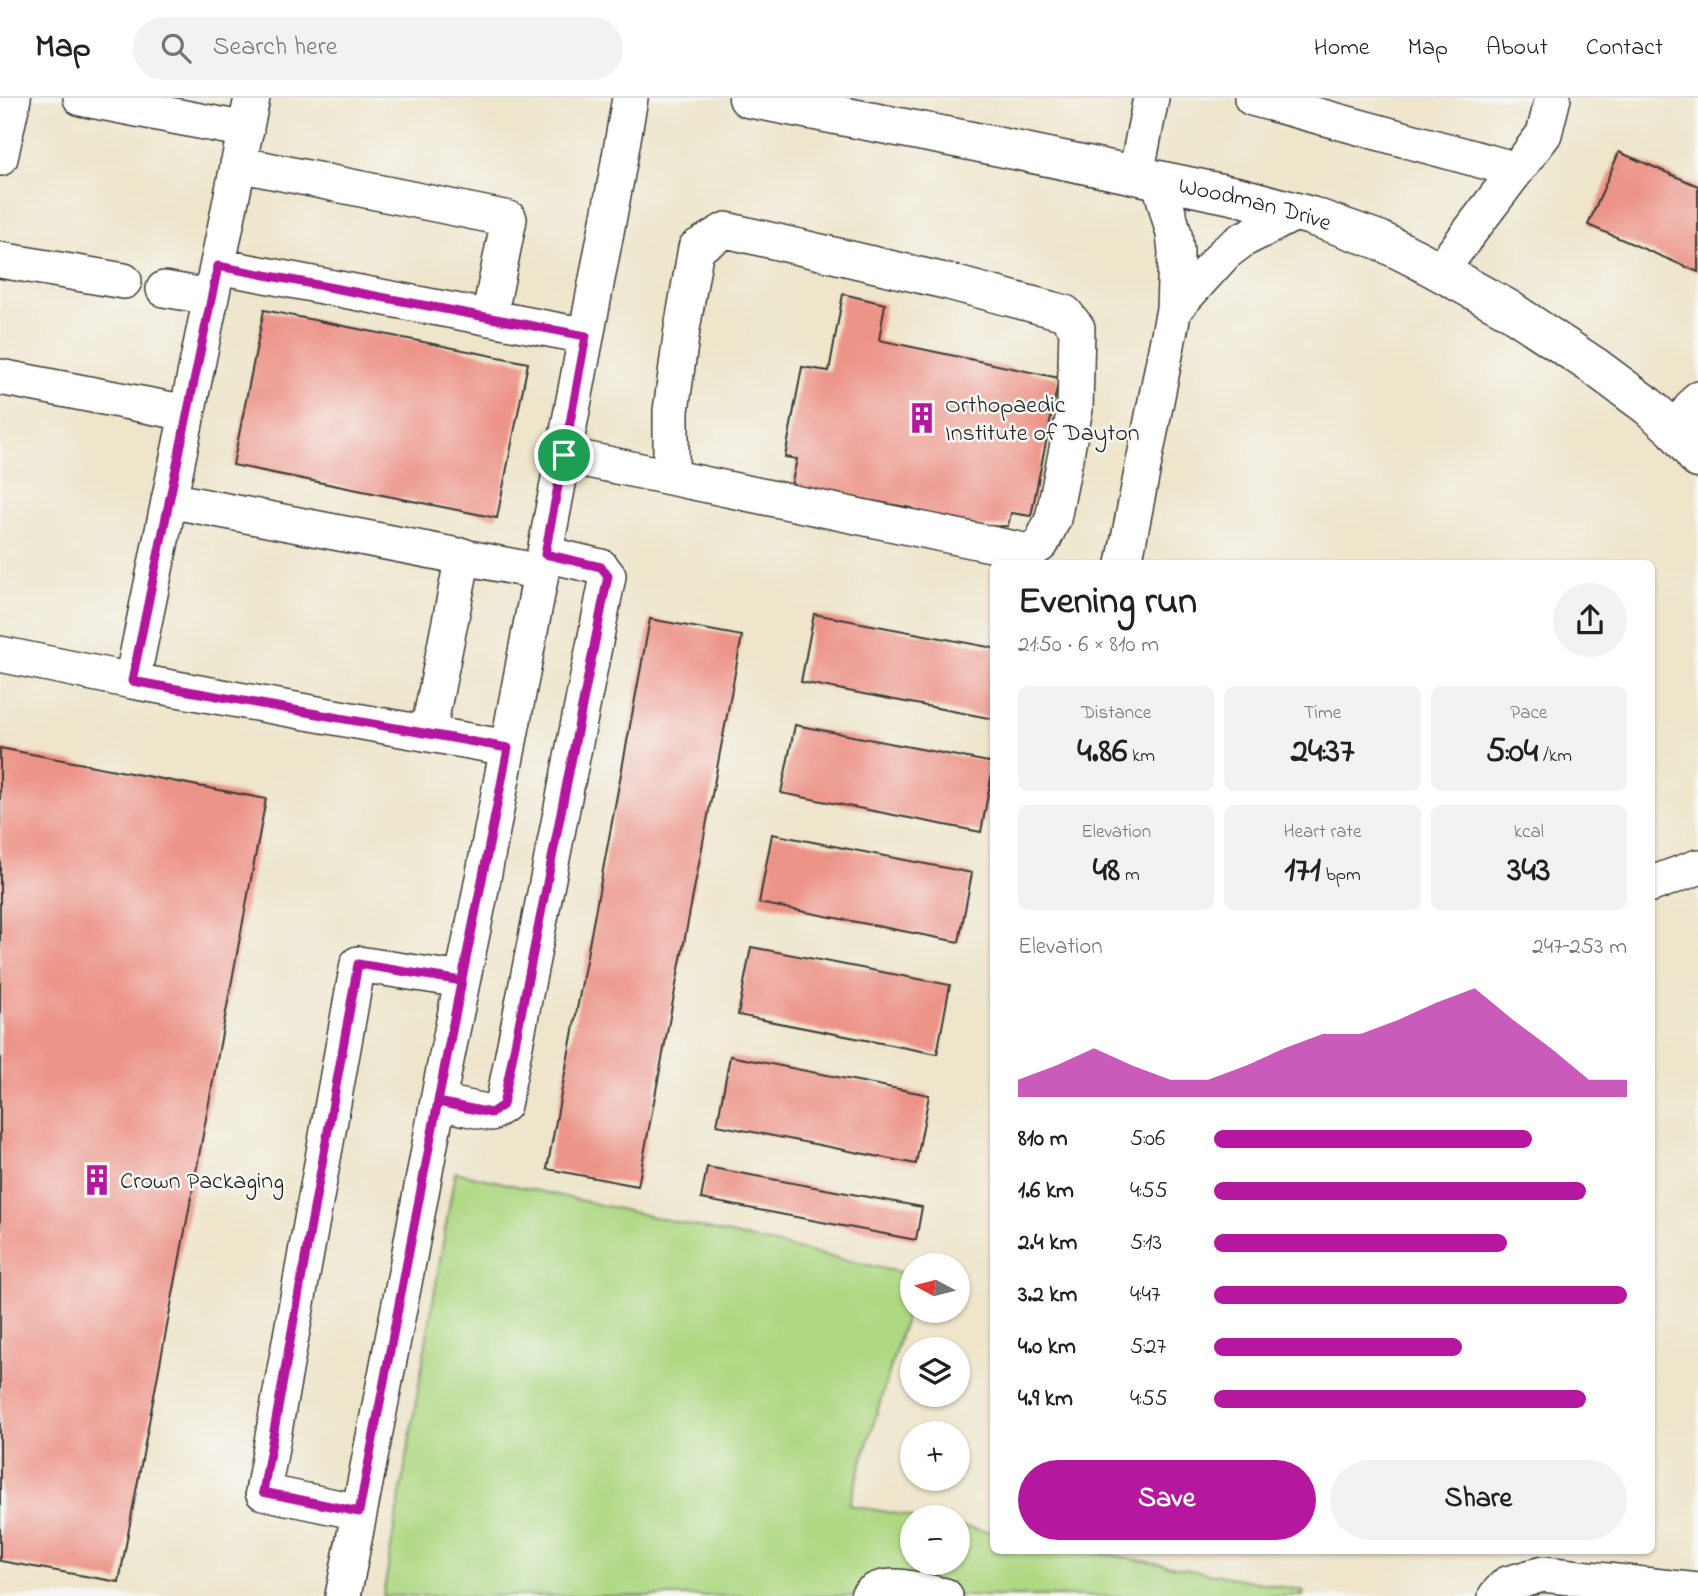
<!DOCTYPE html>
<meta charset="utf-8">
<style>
body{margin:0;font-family:"Indie Flower",sans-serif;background:#f2f2f2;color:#202124;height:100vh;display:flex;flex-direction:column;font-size:26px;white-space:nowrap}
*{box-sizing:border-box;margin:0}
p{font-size:23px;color:#757577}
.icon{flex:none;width:38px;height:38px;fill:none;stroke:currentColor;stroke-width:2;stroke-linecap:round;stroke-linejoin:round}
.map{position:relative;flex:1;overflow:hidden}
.panel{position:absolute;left:990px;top:462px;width:665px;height:994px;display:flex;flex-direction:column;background:#fff;border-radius:10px;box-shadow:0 2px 5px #0004}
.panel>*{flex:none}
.needle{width:46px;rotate:277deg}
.tools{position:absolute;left:900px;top:1155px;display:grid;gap:14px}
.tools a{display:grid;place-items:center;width:70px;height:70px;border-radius:50%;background:#fff;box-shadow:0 2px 5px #0004;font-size:35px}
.pin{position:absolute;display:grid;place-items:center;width:60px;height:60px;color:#fff;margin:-30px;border:4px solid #fff;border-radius:50%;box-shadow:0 2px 7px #0007}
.round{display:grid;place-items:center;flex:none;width:74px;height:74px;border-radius:37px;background:#f2f2f2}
.overview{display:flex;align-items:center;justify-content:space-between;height:119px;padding:0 28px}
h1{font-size:38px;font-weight:700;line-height:52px}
.figures{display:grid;grid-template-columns:repeat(3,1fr);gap:10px;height:119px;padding:7px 28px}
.figures div{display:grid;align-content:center;border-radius:10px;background:#f2f2f2;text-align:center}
.figures b{font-size:35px;font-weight:700}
.figures small{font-size:19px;font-weight:400}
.figures p{font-size:19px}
.chart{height:196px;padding:14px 28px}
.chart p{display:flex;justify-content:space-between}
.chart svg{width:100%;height:126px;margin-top:7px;fill:#b5179e;opacity:.7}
.cta{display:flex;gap:14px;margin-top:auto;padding:14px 28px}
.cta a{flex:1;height:80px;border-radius:42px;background:#b5179e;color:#fff;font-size:28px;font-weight:700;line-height:80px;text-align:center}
.cta a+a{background:#f2f2f2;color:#202124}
ul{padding:0 28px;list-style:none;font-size:23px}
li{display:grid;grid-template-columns:112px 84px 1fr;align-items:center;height:52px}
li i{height:18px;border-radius:9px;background:#b5179e}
header{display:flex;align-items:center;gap:42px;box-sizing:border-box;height:98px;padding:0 35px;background:#fff;border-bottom:2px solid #e0e0e0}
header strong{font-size:33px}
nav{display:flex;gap:38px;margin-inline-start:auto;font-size:24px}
.search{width:490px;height:63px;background:#f2f2f2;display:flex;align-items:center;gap:18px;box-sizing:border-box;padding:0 24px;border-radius:38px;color:#757577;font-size:26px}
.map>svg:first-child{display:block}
.green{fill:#afd883;stroke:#667a50;stroke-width:2}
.building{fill:#ed9489}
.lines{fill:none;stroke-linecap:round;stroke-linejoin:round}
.minor-casing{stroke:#3c3a36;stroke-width:38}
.major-casing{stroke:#3c3a36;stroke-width:41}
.minor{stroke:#fff;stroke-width:35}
.major{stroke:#fff;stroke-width:38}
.route-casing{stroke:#fff;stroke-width:14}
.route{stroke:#b5179e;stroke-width:9}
.labels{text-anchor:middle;stroke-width:5;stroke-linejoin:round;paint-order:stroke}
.street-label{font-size:24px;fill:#1c1c1c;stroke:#f6f6f2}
.poi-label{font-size:24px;fill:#1c1c1c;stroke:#f6f6f2;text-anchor:start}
</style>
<header>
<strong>Map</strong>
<div class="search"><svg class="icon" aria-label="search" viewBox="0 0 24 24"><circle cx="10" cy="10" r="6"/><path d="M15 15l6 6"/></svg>Search here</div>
<nav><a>Home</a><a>Map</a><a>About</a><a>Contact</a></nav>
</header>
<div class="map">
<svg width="1698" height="1498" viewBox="0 0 1698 1498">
<rect width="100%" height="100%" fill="#f6f6f2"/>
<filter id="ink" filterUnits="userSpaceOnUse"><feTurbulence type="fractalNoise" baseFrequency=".0143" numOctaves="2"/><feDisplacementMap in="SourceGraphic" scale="14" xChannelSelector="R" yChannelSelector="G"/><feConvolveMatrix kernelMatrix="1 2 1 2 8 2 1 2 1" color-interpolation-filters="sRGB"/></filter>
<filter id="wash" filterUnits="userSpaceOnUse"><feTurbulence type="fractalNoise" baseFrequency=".00686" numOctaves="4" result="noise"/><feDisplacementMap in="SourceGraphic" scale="28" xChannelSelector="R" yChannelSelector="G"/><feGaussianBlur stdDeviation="1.57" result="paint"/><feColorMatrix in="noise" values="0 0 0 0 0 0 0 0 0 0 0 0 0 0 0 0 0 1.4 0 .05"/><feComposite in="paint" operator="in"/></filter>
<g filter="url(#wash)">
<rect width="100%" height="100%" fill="#eee5cb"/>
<path class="green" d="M455,1074l457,103v21l-63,209 64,12h-1v46h45v-37l37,6v18l96,1 214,40 -1,5h-920z"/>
<g id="blocks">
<path class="building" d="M1619,54l79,34v86l-110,-47z
M843,196l42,10 -6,36 180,38 -28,138 -20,-3 -3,13 -50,2 -47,-20 -120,-22 6,-27 -12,-2 17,-90 27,4z
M264,212l264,53 -31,155 -264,-53z
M814,516l180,34v71l-193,-37z
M650,521l92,17 -104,550 -91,-17z
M795,627l199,38 -13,69 -200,-39z
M0,650l266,51 -147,783 -119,-21z
M772,736l200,39 -13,69 -200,-39z
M751,849l199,38 -13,69 -199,-39z
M730,958l199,39 -13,69 -199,-39z
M707,1069l215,40 -6,33 -215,-41z"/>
</g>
</g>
<g filter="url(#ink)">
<use href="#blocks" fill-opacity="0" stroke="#3c3a36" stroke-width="2"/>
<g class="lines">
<defs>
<path id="minor" d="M81,0l165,32
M252,0l-120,583 376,67
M1252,0l265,72
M0,60l13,-60
M238,66l271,55 -20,99
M1136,77l15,-77
M0,162l124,21
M218,168l368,70
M1440,173l104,-137 9,-36
M164,191l47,8
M1174,211l51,-56 17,-13 55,-28
M0,279l187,36
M1675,332l23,-31
M564,357l465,97 12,-8 12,-25 22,-110 2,-81 -12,-15 -116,-31 -223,-52 -30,18 -14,81 -11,82v66
M169,402l372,72
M1124,466l50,-255 2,-57 -2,-18 -15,-55
M0,556l132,27
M428,635l35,-177
M1652,786l46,-17
M438,1004l53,11 12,-8 105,-529 -7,-9 -56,-13
M359,1414l-96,-20 95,-528 104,16
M343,1498l66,-339 33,-177 37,-181 138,-725 13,-76
M868,1498c18,-18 54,-4 77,0
M1496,1498l11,-12 36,-10 155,17"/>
<g id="major">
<path id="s1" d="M748,0l218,42 275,57 70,19 68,24 38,19 91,50 86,57 54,40 27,24 23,29"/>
</g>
</defs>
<use href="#minor" class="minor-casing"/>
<use href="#major" class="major-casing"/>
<use href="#minor" class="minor"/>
<use href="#major" class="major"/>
</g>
</g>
<g class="lines" filter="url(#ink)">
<defs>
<path id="route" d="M564,357l22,-119 -368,-70 -86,415 376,67c-22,118 -48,235 -70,353 -26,137 -52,274 -79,411l-96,-20 95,-528 104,17 -24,121 53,11 12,-8 105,-529 -7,-9 -56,-13 19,-99"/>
</defs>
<use href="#route" class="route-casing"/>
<use href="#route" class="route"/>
</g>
<defs>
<symbol id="building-bare" viewBox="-9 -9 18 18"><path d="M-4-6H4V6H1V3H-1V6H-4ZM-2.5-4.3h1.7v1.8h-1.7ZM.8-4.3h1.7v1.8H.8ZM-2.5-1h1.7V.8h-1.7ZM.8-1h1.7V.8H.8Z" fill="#b5179e" stroke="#f6f6f2" stroke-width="2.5" paint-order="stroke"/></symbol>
</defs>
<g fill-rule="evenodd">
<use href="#building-bare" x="900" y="298" width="44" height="44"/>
<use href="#building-bare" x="75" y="1060" width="44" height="44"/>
</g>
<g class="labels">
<g class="street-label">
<text dy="8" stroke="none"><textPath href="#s1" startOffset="518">Woodman Drive</textPath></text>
</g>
<g class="poi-label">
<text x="945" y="314">Orthopaedic<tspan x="945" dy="28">Institute of Dayton</tspan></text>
<text x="120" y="1090">Crown Packaging</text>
</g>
</g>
</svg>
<div class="tools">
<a><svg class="needle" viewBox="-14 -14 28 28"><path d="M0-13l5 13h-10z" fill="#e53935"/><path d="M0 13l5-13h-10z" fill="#757577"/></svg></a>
<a><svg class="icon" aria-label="layers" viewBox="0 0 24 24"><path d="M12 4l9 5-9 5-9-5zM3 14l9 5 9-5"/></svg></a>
<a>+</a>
<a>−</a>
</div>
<div class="pin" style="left:564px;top:357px;background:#1e9e55"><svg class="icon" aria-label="arrive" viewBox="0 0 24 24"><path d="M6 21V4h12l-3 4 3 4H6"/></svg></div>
<section class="panel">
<div class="overview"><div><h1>Evening run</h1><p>21:50 · 6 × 810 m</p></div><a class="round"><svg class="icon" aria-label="share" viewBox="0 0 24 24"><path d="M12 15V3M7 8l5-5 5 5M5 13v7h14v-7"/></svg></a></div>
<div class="figures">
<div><p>Distance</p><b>4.86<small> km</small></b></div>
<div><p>Time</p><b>24:37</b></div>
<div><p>Pace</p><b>5:04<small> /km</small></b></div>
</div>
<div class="figures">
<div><p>Elevation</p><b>48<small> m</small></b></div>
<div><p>Heart rate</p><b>171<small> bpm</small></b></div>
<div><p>kcal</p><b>343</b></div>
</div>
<div class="chart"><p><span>Elevation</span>247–253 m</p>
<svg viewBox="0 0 160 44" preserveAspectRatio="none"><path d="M0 44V38L10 33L20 27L30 33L40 38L50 38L60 33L70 27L80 22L90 22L100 17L110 11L120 6L130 17L140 27L150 38L160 38V44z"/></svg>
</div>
<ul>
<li><b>810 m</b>5:06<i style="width:77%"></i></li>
<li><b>1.6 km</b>4:55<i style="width:90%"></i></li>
<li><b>2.4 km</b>5:13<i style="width:71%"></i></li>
<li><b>3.2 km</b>4:47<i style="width:100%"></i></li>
<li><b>4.0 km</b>5:27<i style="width:60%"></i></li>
<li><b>4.9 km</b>4:55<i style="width:90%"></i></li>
</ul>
<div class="cta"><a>Save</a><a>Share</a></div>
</section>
</div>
